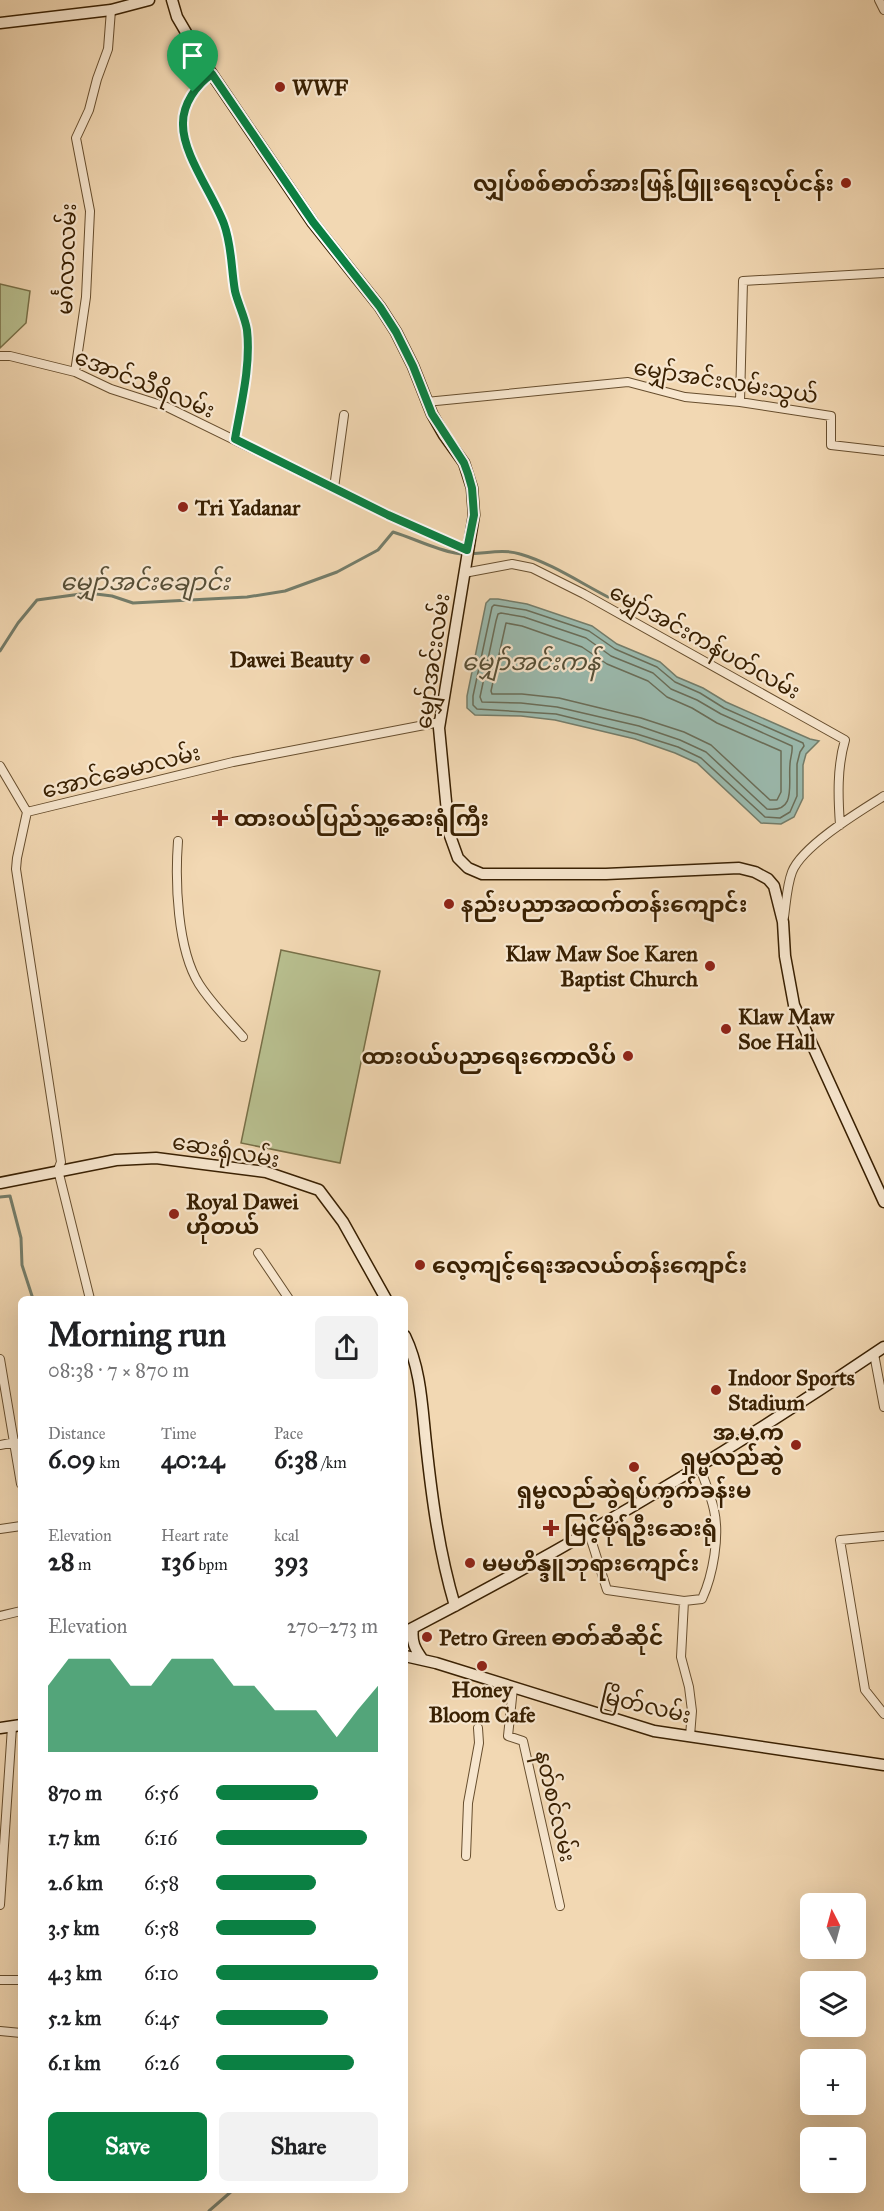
<!DOCTYPE html>
<meta charset="utf-8">
<style>
body{margin:0;font-family:"IM FELL Great Primer","Noto Sans Myanmar",serif;background:#f2f2f2;color:#202124;height:100vh;display:flex;flex-direction:column;font-size:22px;white-space:nowrap}
*{box-sizing:border-box;margin:0}
p{font-size:20px;color:#757577}
.icon{flex:none;width:33px;height:33px;fill:none;stroke:currentColor;stroke-width:2;stroke-linecap:round;stroke-linejoin:round}
.map{position:relative;flex:1;overflow:hidden}
.drawer{position:absolute;left:18px;top:1296px;width:390px;height:897px;display:flex;flex-direction:column;background:#fff;border-radius:9px;box-shadow:0 6px 24px #0002}
.drawer>*{flex:none}
.needle{width:39px;rotate:354deg}
.fabs{position:absolute;left:800px;top:1893px;display:grid;gap:12px}
.fabs a{display:grid;place-items:center;width:66px;height:66px;border-radius:9px;background:#fff;box-shadow:0 6px 24px #0002;font-size:30px}
.pin{position:absolute;display:grid;place-items:center;width:51px;height:51px;color:#fff;margin:-62px -26px;border-radius:50% 50% 50% 0;rotate:-45deg;box-shadow:0 0 6px #0007}
.pin .icon{rotate:45deg}
.round{display:grid;place-items:center;flex:none;width:63px;height:63px;border-radius:9px;background:#f2f2f2}
.summary{display:flex;align-items:center;justify-content:space-between;height:102px;padding:0 30px}
h1{font-size:33px;font-weight:700;line-height:45px}
.figures{display:grid;grid-template-columns:repeat(3,1fr);gap:9px;height:102px;padding:6px 30px}
.figures div{display:grid;align-content:center}
.figures b{font-size:26px;font-weight:700}
.figures small{font-size:16px;font-weight:400}
.figures p{font-size:16px}
.chart{height:168px;padding:12px 30px}
.chart p{display:flex;justify-content:space-between}
.chart svg{width:100%;height:108px;margin-top:6px;fill:#0b8043;opacity:.7}
.cta{display:flex;gap:12px;margin-top:auto;padding:12px 30px}
.cta a{flex:1;height:69px;border-radius:9px;background:#0b8043;color:#fff;font-size:24px;font-weight:700;line-height:69px;text-align:center}
.cta a+a{background:#f2f2f2;color:#202124}
ul{padding:0 30px;list-style:none;font-size:20px}
li{display:grid;grid-template-columns:96px 72px 1fr;align-items:center;height:45px}
li i{height:15px;border-radius:8px;background:#0b8043}
.map>svg:first-child{display:block}
.green{fill:#b8bf8f;stroke:#787048;stroke-width:1.5}
.water{fill:#9bbaae;stroke:#747c69;stroke-width:1.5}
.lines{fill:none;stroke-linecap:round;stroke-linejoin:round}
.shore{stroke:#6a6d58;stroke-width:1.5}
.stream{stroke:#747c69;stroke-width:3}
.street-casing{stroke:#674e2e;stroke-width:10}
.secondary-casing{stroke:#392002;stroke-width:13}
.street{stroke:#f7e6ce;stroke-width:8}
.secondary{stroke:#f7e6ce;stroke-width:10}
.route-casing{stroke:#fff;stroke-width:12}
.route{stroke:#0b8043;stroke-width:8}
.poi-dot{fill:#8f2418;stroke:#f7e6ce;stroke-width:2}
.labels{text-anchor:middle;stroke-width:4.5;stroke-linejoin:round;paint-order:stroke}
.poi-label{font-size:22px;font-weight:bold;fill:#392002;stroke:#f7e6ce;text-anchor:start}
.street-label{font-size:22px;fill:#392002;stroke:#f7e6ce}
.water-label{font-size:24px;font-style:italic;fill:#564e36;stroke:#f7e6ce}
</style>
<div class="map">
<svg width="884" height="2211" viewBox="0 0 884 2211">
<rect width="100%" height="100%" fill="#f2d8b3"/>
<filter id="stains"><feTurbulence type="fractalNoise" baseFrequency=".00333" numOctaves="4"/><feColorMatrix values="0 0 0 0 .2 0 0 0 0 .09 0 0 0 0 .02 0 0 0 .5 -.17"/></filter>
<radialGradient id="worn" r=".72"><stop offset=".6" stop-color="#630" stop-opacity="0"/><stop offset="1" stop-color="#630" stop-opacity=".3"/></radialGradient>
<path class="green" d="M0,284l30,7 -4,32 -26,25z
M281,950l99,21 -40,192 -99,-20z"/>
<path class="water" d="M490,599h8l29,5 65,22 25,18 43,18 17,15 26,11 23,14 84,37 9,2 -13,13 -3,11v33l-9,19 -13,7 -20,-1 -64,-60 -22,-10 -40,-14 -80,-19 -34,-4 -46,-1 -8,-7v-12l19,-93z"/>
<g class="lines">
<path class="shore" d="M494,605l32,5 63,21 26,18 42,18 18,15 25,11 24,15 79,35 1,3 -4,6 -3,12v32l-7,16 -10,6 -15,-1 -64,-59 -23,-11 -41,-13 -81,-20 -79,-5 -4,-4v-9l19,-89z
M501,613l23,4 62,21 25,18 42,17 18,16 26,11 24,14 71,32c1,6 -2,12 -2,18 -2,20 7,49 -23,45l-61,-57 -26,-12 -41,-14 -82,-19 -36,-4 -39,-1 -2,-5 16,-76 2,-7z
M506,623l16,3 60,21 25,17 41,17 19,16 25,11 25,15 64,28v41l-4,8h-7l-59,-55 -27,-13 -43,-14 -82,-20 -37,-4h-30l-1,-3z"/>
<path class="stream" d="M0,651l18,-28 19,-23 51,-7 24,3 21,7 114,-6 38,-6 52,-19 41,-22 15,-18c20,6 41,17 62,21 21,4 44,-6 65,1 31,9 59,28 88,43
M0,1197l10,-1 11,42 1,27 11,34
M209,2211l24,-21"/>
<defs>
<path id="street" d="M879,0l5,10
M212,74c-16,11 -29,30 -29,49 -1,31 30,71 41,101 8,22 7,44 11,67 3,13 10,26 12,39 4,36 -6,74 -12,109
M0,356h10l65,16 36,17 56,18 221,108 79,35
M75,372l11,-75 4,-86 -14,-73 13,-28 8,-31 11,-30 3,-39
M426,402l202,-20 57,15 55,5 91,14v29l53,6
M740,402l3,-121 141,-8
M334,488l10,-73
M464,573l48,-9 20,4 52,26 261,146c-8,27 -7,57 -5,85
M0,766l27,46
M178,841c-3,40 -1,108 21,143 12,19 30,37 44,53
M784,917c2,-14 3,-32 8,-45 10,-26 68,-61 92,-76
M258,1253l31,46
M90,1299l-32,-129 3,-8 -45,-293 1,-11 10,-46 206,-50 207,-40
M874,1354l10,53
M0,1359l21,125
M0,1445l15,-3
M0,1529l21,-3
M588,1530l19,60 77,11
M884,1536l-44,4 25,150 19,24
M0,1616l21,-5
M513,1688l-5,48 15,5 37,165
M690,1736l2,-25 -3,-24 -8,-30 3,-56 18,-2c11,-24 18,-63 12,-89 -3,-15 -10,-30 -15,-45
M466,1856l2,-53 11,-60 -1,-15
M0,1905l12,-178
M0,1980h21
M0,2031l21,2"/>
<path id="secondary" d="M172,0l5,17 24,41 112,165 67,84 16,25 17,34 19,48 12,21 20,28 8,25 2,27 -35,213 10,105 9,25 10,10 14,6h124l133,-6 16,4 13,7 6,7 9,36 2,34 9,49 90,197
M0,23l111,-13 38,-10
M0,1183l116,-23 40,-2 110,14 53,18 24,32 43,77
M405,1336c16,33 17,71 21,107 6,56 13,109 29,163
M413,1628c-2,14 2,21 10,32
M405,1632c165,-85 326,-181 479,-285
M405,1656l31,7 218,68 230,34
M0,1728l21,-3"/>
</defs>
<use href="#street" class="street-casing"/>
<use href="#secondary" class="secondary-casing"/>
<use href="#street" class="street"/>
<use href="#secondary" class="secondary"/>
</g>
<g class="lines">
<defs>
<path id="route" d="M212,74l101,148 67,85 16,25 17,34 19,48 32,49 4,11 4,14 2,27 -7,35 -79,-35 -153,-76c6,-35 16,-73 12,-109 -2,-13 -9,-26 -12,-39 -4,-23 -3,-45 -11,-67 -11,-30 -42,-70 -41,-101 0,-19 13,-38 29,-49z"/>
</defs>
<use href="#route" class="route-casing"/>
<use href="#route" class="route"/>
</g>
<g class="poi-dot">
<circle cx="280" cy="87" r="6"/>
<circle cx="846" cy="183" r="6"/>
<circle cx="183" cy="507" r="6"/>
<circle cx="365" cy="659" r="6"/>
<path d="M217 809h6v6h6v6h-6v6h-6v-6h-6v-6h6z"/>
<circle cx="449" cy="904" r="6"/>
<circle cx="710" cy="966" r="6"/>
<circle cx="726" cy="1029" r="6"/>
<circle cx="628" cy="1056" r="6"/>
<circle cx="174" cy="1214" r="6"/>
<circle cx="420" cy="1265" r="6"/>
<circle cx="716" cy="1390" r="6"/>
<circle cx="796" cy="1445" r="6"/>
<circle cx="634" cy="1467" r="6"/>
<path d="M548 1519h6v6h6v6h-6v6h-6v-6h-6v-6h6z"/>
<circle cx="470" cy="1563" r="6"/>
<circle cx="427" cy="1637" r="6"/>
<circle cx="482" cy="1666" r="6"/>
</g>
<g class="labels">
<g class="poi-label">
<text x="292" y="95">WWF</text>
<text x="834" y="191" text-anchor="end">လျှပ်စစ်ဓာတ်အားဖြန့်ဖြူးရေးလုပ်ငန်း</text>
<text x="195" y="515">Tri Yadanar</text>
<text x="353" y="667" text-anchor="end">Dawei Beauty</text>
<text x="234" y="826">ထားဝယ်ပြည်သူ့ဆေးရုံကြီး</text>
<text x="461" y="912">နည်းပညာအထက်တန်းကျောင်း</text>
<text x="698" y="961" text-anchor="end">Klaw Maw Soe Karen<tspan x="698" dy="25">Baptist Church</tspan></text>
<text x="738" y="1024">Klaw Maw<tspan x="738" dy="25">Soe Hall</tspan></text>
<text x="616" y="1064" text-anchor="end">ထားဝယ်ပညာရေးကောလိပ်</text>
<text x="186" y="1209">Royal Dawei<tspan x="186" dy="25">ဟိုတယ်</tspan></text>
<text x="432" y="1273">လေ့ကျင့်ရေးအလယ်တန်းကျောင်း</text>
<text x="728" y="1385">Indoor Sports<tspan x="728" dy="25">Stadium</tspan></text>
<text x="784" y="1440" text-anchor="end">အ.မ.က<tspan x="784" dy="25">ရှမ္မလည်ဆွဲ</tspan></text>
<text x="634" y="1498" text-anchor="middle">ရှမ္မလည်ဆွဲရပ်ကွက်ခန်းမ</text>
<text x="564" y="1536">မြင့်မိုရ်ဦးဆေးရုံ</text>
<text x="482" y="1571">မမဟိန္ဒူဘုရားကျောင်း</text>
<text x="439" y="1645">Petro Green ဓာတ်ဆီဆိုင်</text>
<text x="482" y="1697" text-anchor="middle">Honey<tspan x="482" dy="25">Bloom Cafe</tspan></text>
</g>
<g class="street-label">
<text transform="translate(66 259) rotate(-88)" y="8">မင်္ဂလာလမ်း</text>
<text transform="translate(726 381) rotate(9)" y="8">မျှော်အင်းလမ်းသွယ်</text>
<text transform="translate(145 383) rotate(22)" y="8">အောင်သီရိလမ်း</text>
<text transform="translate(705 641) rotate(29)" y="8">မျှော်အင်းကန်ပတ်လမ်း</text>
<text transform="translate(432 661) rotate(-82)" y="8">မျှော်အင်းလမ်း</text>
<text transform="translate(121 771) rotate(-14)" y="8">အောင်ခေမာလမ်း</text>
<text transform="translate(226 1150) rotate(10)" y="8">ဆေးရုံလမ်း</text>
<text transform="translate(646 1705) rotate(13)" y="8">မြိတ်လမ်း</text>
<text transform="translate(556 1806) rotate(77)" y="8">နတ်စင်လမ်း</text>
</g>
<g class="water-label">
<text x="145" y="590">မျှော်အင်းချောင်း</text>
<text x="531" y="670">မျှော်အင်းကန်</text>
</g>
</g>
<rect width="100%" height="100%" filter="url(#stains)"/>
<rect width="100%" height="100%" fill="url(#worn)"/>
</svg>
<div class="fabs">
<a><svg class="needle" viewBox="-14 -14 28 28"><path d="M0-13l5 13h-10z" fill="#e53935"/><path d="M0 13l5-13h-10z" fill="#757577"/></svg></a>
<a><svg class="icon" aria-label="layers" viewBox="0 0 24 24"><path d="M12 4l9 5-9 5-9-5zM3 14l9 5 9-5"/></svg></a>
<a>+</a>
<a>−</a>
</div>
<div class="pin" style="left:193px;top:92px;background:#1e9e55"><svg class="icon" aria-label="arrive" viewBox="0 0 24 24"><path d="M6 21V4h12l-3 4 3 4H6"/></svg></div>
<section class="drawer">
<div class="summary"><div><h1>Morning run</h1><p>08:38 · 7 × 870 m</p></div><a class="round"><svg class="icon" aria-label="share" viewBox="0 0 24 24"><path d="M12 15V3M7 8l5-5 5 5M5 13v7h14v-7"/></svg></a></div>
<div class="figures">
<div><p>Distance</p><b>6.09<small> km</small></b></div>
<div><p>Time</p><b>40:24</b></div>
<div><p>Pace</p><b>6:38<small> /km</small></b></div>
</div>
<div class="figures">
<div><p>Elevation</p><b>28<small> m</small></b></div>
<div><p>Heart rate</p><b>136<small> bpm</small></b></div>
<div><p>kcal</p><b>393</b></div>
</div>
<div class="chart"><p><span>Elevation</span>270–273 m</p>
<svg viewBox="0 0 160 44" preserveAspectRatio="none"><path d="M0 44V17L10 6L20 6L30 6L40 17L50 17L60 6L70 6L80 6L90 17L100 17L110 27L120 27L130 27L140 38L150 27L160 17V44z"/></svg>
</div>
<ul>
<li><b>870 m</b>6:56<i style="width:63%"></i></li>
<li><b>1.7 km</b>6:16<i style="width:93%"></i></li>
<li><b>2.6 km</b>6:58<i style="width:62%"></i></li>
<li><b>3.5 km</b>6:58<i style="width:62%"></i></li>
<li><b>4.3 km</b>6:10<i style="width:100%"></i></li>
<li><b>5.2 km</b>6:45<i style="width:69%"></i></li>
<li><b>6.1 km</b>6:26<i style="width:85%"></i></li>
</ul>
<div class="cta"><a>Save</a><a>Share</a></div>
</section>
</div>
